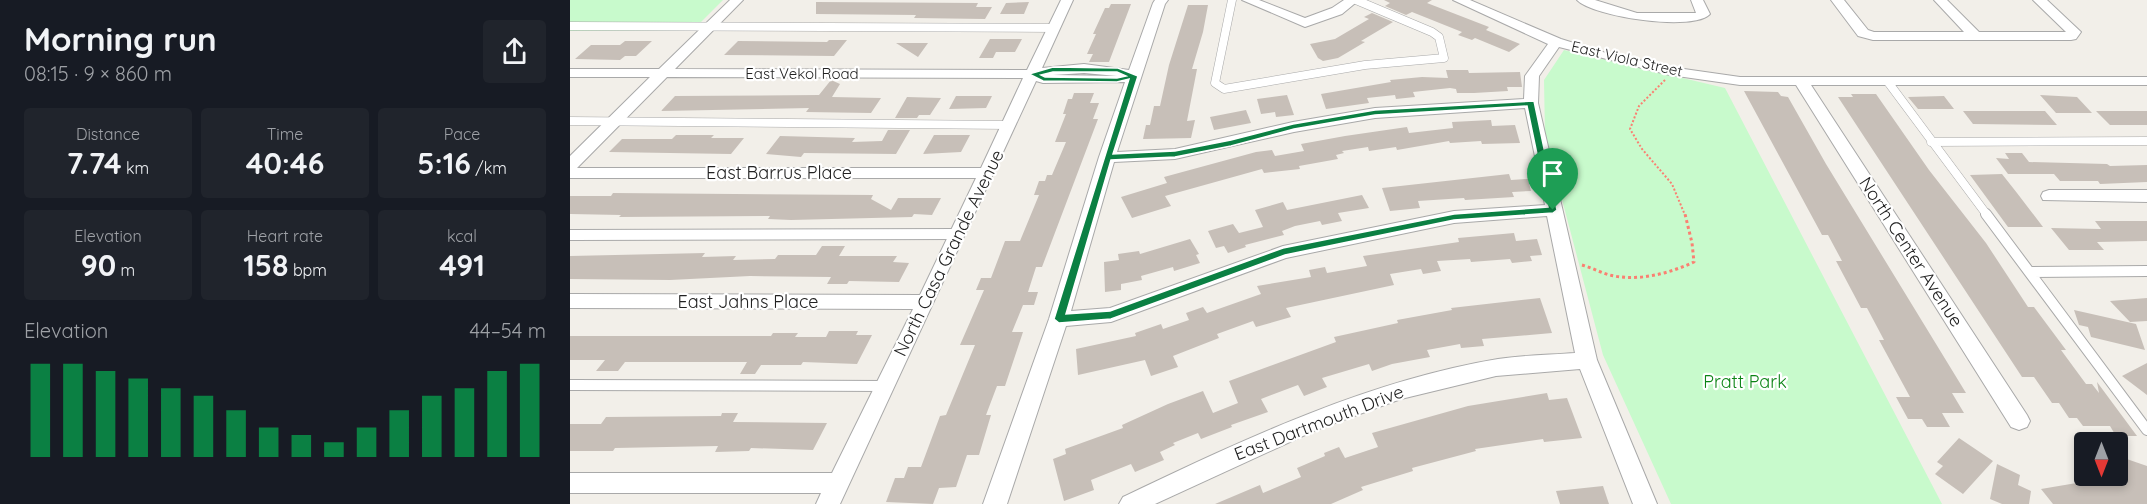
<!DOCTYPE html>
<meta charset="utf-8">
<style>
body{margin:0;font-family:Quicksand,sans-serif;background:#20242c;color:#f1f3f6;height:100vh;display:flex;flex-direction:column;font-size:22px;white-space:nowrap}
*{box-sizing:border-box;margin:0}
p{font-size:20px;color:#9ea1a6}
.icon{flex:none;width:33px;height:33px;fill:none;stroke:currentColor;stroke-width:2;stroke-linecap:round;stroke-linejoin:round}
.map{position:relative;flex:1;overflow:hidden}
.side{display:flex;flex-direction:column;background:#171b24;width:570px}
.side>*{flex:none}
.needle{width:39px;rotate:180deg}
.tools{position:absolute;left:1504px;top:432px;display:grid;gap:12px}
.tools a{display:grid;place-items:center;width:54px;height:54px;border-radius:6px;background:#171b24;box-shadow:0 3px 9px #0003;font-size:30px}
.pin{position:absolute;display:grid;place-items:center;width:51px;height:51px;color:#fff;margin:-62px -26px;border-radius:50% 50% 50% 0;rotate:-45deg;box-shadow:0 0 6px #0007}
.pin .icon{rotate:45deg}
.round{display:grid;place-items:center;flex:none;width:63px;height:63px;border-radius:6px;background:#20242c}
.head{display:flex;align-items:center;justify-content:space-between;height:102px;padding:0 24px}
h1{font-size:33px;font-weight:700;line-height:45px}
.metrics{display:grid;grid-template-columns:repeat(3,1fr);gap:9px;height:102px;padding:6px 24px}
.metrics div{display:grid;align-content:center;border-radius:6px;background:#20242c;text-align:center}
.metrics b{font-size:30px;font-weight:700}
.metrics small{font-size:16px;font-weight:400}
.metrics p{font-size:16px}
.chart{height:168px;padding:12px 24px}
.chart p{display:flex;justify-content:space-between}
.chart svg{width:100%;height:108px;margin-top:6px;stroke:#0b8043;stroke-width:6}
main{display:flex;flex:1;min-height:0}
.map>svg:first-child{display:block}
.park{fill:#c8facc}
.building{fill:#c7bfb8}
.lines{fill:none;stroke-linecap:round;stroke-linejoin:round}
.lane-far1-casing{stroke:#a9a9a9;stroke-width:9}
.lane-casing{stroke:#a9a9a9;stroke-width:12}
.street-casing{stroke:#a9a9a9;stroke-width:2}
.path-far1{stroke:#fa8072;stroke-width:2;stroke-dasharray:2 2;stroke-linecap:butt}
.path{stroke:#fa8072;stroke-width:3;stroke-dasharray:3 3;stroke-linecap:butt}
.lane-far1{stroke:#fff;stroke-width:8}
.lane{stroke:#fff;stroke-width:10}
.street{fill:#fff;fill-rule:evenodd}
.route{fill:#0b8043;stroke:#fff;stroke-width:1.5;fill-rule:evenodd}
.labels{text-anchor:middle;stroke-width:4.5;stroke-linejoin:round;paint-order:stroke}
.far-street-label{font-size:15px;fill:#222;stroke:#fff}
.street-label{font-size:18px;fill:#222;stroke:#fff}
.park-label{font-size:18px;fill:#0c8416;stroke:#fff}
</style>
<main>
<section class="side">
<div class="head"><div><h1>Morning run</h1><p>08:15 · 9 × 860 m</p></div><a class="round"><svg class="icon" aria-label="share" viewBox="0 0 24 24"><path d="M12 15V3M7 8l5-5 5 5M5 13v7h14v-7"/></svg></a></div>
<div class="metrics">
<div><p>Distance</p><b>7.74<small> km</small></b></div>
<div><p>Time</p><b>40:46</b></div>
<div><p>Pace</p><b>5:16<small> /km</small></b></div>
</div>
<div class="metrics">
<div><p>Elevation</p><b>90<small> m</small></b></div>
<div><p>Heart rate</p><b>158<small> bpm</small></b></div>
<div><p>kcal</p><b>491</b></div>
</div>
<div class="chart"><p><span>Elevation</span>44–54 m</p>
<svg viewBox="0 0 160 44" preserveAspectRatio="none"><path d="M5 44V6M15 44V6M25 44V9M35 44V12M45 44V16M55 44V19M65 44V25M75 44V32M85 44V35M95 44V38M105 44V32M115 44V25M125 44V19M135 44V16M145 44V9M155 44V6"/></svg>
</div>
</section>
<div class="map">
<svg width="1577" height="504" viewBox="0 0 1577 504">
<rect width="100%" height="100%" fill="#f2efe9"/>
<path class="park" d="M0,0h153l-31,31h-122z
M994,50l161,38 217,416h-271l-68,-149 -58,-220 -1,-55z"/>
<path class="building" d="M814,0h48l-5,3 62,24 -3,3 34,14 -11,8 -34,-14 -3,2 -14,-5 4,-3 -50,-20 -6,3 -21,-9 5,-3z
M246,2l162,1 -2,4h16l-7,12 -71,-1 2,-3 -100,-1z
M459,2l-5,12h-24l6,-11z
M541,4h20l-22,58h-20l4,-8h-6l9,-20h-3l12,-26h4z
M618,5h20l-5,27 -11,37h5l-10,52 8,-1 -4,18 -48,1 3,-14h4l4,-19h6l9,-41z
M802,13l21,9 -32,19 4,1 -27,16 -15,3 -5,-3 -8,-14 25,-5 34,-20 -5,-2z
M420,39h32l-7,13h-19l-3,6h-14z
M259,40h18l-13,16 -110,-1 14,-14 89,1z
M55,41h27l-16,15h-11l-5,4 -45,-1 16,-14h29z
M326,43h32l-10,14z
M876,70h22l1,3 51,-1 2,15h-15l1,4 -34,2h-17l-1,-4 -6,-1 -37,4 2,5 -19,2 -1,-4 -28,3 2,5 -43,6 -5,-15 70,-12 -1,-2 32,-3 26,1z
M261,80l9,4 -8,13 49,1 -10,15 -65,-1 3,-4 -148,3 14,-15 144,-1z
M1174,91l34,1 3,4 7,1 38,67 140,229h-14l12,20h-22l8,14h-23l-5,-8h-14l-12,-22h14l-31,-57h5l-17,-32h-6l-25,-47h6l-14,-26h-6z
M504,93h20l-4,10h9l-6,16h5l-56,148h-6l-8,25h10l-4,13h-11l-11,27h11l-18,54h-8l-11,29h5l-12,40h-12l-11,32 -17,1 -6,16 -47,-2 9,-24h9l4,-11h13l19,-51 6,-1 29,-70h-15l24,-55h-8l5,-12h10l14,-37h15l19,-46h-5l5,-14h6l2,-6h5l14,-33h-11l11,-28h-3l5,-15h4z
M1281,94h25l53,76 57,73 42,64h6l32,43h-5l25,34h6l7,9 -2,-11 40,54h-21l-6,-10h-27l-6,-8h-8l-10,-15h-7l-18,-26h-12l-184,-280h15z
M717,95l7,20 -18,2 -1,-5 -14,2 -4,-15z
M1470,95l37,2 15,16h-36z
M386,96h36l-6,12 -37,1z
M1374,96l10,13h-36l-10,-12z
M337,97l34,1 -11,17h-11l-2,3h-22z
M676,110l5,13 -37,7 -4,-13z
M1393,111h82l12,14 -84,-1z
M1526,111h51v14h-37z
M921,120l1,6 23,-1 5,18 -38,1 -1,-3 -31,2 -1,-2 -52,9 -1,-3 -27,4 -1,-4 -26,4 2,2 -8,2 2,4 -39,7 1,3 -36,4 -2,-4 -97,27 6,10 -39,12 -11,-21 46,-14 -3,-6 92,-25 16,-2 3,6 29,-5 -3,-7 44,-8 62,-9 2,6 44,-5 -1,-6z
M318,130h22l-14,24 -92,-1 -3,4 -35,-3 14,-18 75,2 -3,4 30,-1z
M106,135h38l-3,3h33l-13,16 -122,-2 13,-13h50z
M364,135h36l-9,17 -38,2z
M1435,153h17l7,9 78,2 3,2 37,-1v17l-47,2 -2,-3h-38l-6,-7h-46l-12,-16 13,1z
M939,174l2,6 17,-1 3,12 -19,1 2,5 -49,3 -1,-2 -46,3 2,7 -30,3 -8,-23z
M1432,174l15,19 26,34h-35l-38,-52z
M43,193l260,2 -2,4 20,11 7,-12h43l-9,17 -18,-1 -2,3 -121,3 -23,-1 2,-3 -151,1 2,-2 -51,-1v-18h41z
M792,195l7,13 -31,5 4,8 -20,4 -2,-4 -25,5 -13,5 2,4 -39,10 1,2 -18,6 -4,-7 -8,2 -8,-17 25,-7 6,9 24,-6 -8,-17 28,-8 4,8z
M1525,221h52v20l-50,1 7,8h-35l-18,-22 50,1z
M944,233l2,8 21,-2 5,16 -12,1 2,5 -20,2 -2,-4 -39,3 -1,-3 -33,2 4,10 -18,3 -2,-5 -31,5 4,11 -108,23 5,9 -35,10 -3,-6 -36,13 2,4 -46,18 5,11 -27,9 -6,-16 -67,15 -2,-26 60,-13 -1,-3 26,-9 2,5 26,-9 -3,-7 17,-6 4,6 54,-19 -4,-8 54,-9 -2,-7 16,-3 2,6 40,-7 -4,-10 96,-14 -1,-4z
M620,239l9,15 -3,1 4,8 -26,8 -1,-4 -32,9 1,4 -21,4v6l-16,2 -1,-30 15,-2 -1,-6 21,-3 1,3z
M252,246h23l-6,10h58l-4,6 16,1 -10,19 -50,-1 -2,3h-20l4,-7 -81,-1 -80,4 -100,-1v-23l135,-3 -3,4 34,-1 -3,4 42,-1 3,-4h38z
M970,298l12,35 -70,6 2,7 -23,2 -1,-4 -33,6 3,7 -38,7 -20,7 -3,-7 -47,14 5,9 -23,9 -6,-11 -37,14 7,13 -37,13 1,2 -31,12 -3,-6 -25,10 2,2 -15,7 4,8 -29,12 -4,-8 -40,16 3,10 -30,11 -11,-42 13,-5 -1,-5 58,-21 -1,-3 46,-21 35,-13 10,22 25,-10 -9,-22 107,-39 -2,-5 64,-14 -1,-3 55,-10 -1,-2z
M1577,298v23l-17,1 -20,-21z
M1504,310l62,14 9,26 -54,-13 -3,-10 -9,-2z
M259,331h29l-2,4h16l-15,29 -54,-2 -2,3h-40l-6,9h-15l7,-12h-122l-7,9h-22l9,-11h-35v-24h201l2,-3h25l-3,4h31z
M1577,363v32l-25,-19z
M977,393l2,7 18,-2 15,40 -38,4 -1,-3 -68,10 1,2 -64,17 1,3 -52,16 2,3 -32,14h-116l45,-19 3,8 38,-16 -4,-9 28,-12 -1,-3 15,-6 6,11 33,-11 -6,-14 96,-27z
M152,413h16l-5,9 94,1 -14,27 -62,-2 -2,3 -34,1 3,-6 -103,2 -2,3h-43v-27h31l5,-7 115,-1z
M1389,438l34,23 -30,33 -28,-20 8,-8 -6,-4z
M1548,456l29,10v38h-94l-12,-15 77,-13z
M1427,464l23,11 -2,10 13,6 -2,13h-27l-12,-5z
M1033,486l6,18h-49l-4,-13z"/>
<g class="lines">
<defs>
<path id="lane-far1" d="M662,0l-17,83 9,6 141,-24 79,-7 -5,-21 -7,-5 -76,-32
M0,26l485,2
M1318,82l99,133
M0,121l439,4
M1361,142l216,-1"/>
<path id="lane" d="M1416,214l161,216
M0,235l388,-1
M1460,272l117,-1
M0,385l315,1"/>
<path id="street" d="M160,0h13l-68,69 352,1 34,-70h12l-31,68 42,-4 45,6 24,-67 2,-3h13l-3,4 -48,148 58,-3 118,-27 82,-14 149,-9 1,-23 23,-32 -95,-44h17l91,39 45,14 64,14 70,10h407v8h-336l216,330 3,6 -3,6 -8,3 -8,-3 -215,-342h-56l-70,-10 -111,-28 -20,29 -1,27 59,257 60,144h-24l-53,-135 -84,7 -95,23 -85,31 -161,74h-36l4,-7c120,-57 243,-116 375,-138 26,-4 52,-4 77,-6l-28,-137 -93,7 -168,35 -175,64 -45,4 -59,178h-24l66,-185 50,-162 26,-75 -82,1 -7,-2 -196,423h-24l5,-11h-251v-20h262l81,-164 -343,-1v-14l350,1 56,-117h-406v-22l80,-79h-80v-8h89zM514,73l33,3 -64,-1zM97,77l356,1 -42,90h-404zM955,108l20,97 -91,6 -171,35 -173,62 -39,3 43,-149 61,-3 119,-27 81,-14z
M672,0h17l46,18 27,-10 12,-8h15l-17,14 -37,13z
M1007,0h18l42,13h59l-5,-13h12l7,14c-16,18 -117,3 -133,-14z
M1261,0h13l24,30 6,2h90l-30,-32h13l32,32h87l-33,-32h14l34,32 -5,7 -5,1h-198l-15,-4z
M1479,190h98v12l-104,-2 -2,-4 2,-4z"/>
</defs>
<use href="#lane-far1" class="lane-far1-casing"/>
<use href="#lane" class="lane-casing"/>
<use href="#street" class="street-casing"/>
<path class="path-far1" d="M1095,80l-26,26 -9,23 12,20 30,35 13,31"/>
<path class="path" d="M1012,265c11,3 21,9 32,11 27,5 56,-3 80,-14l-2,-19 -7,-29"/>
<use href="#lane-far1" class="lane-far1"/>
<use href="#lane" class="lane"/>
<use href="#street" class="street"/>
</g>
<path class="route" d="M483,67l65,1 20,8 -25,78 62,-3 56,-11 62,-16 82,-14 159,-9 23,109 -4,3 -99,7 -169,35 -174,64 -52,4 -5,-4 75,-240 -12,3 -74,-1 -14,-7zM483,72h64l9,4 -9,2 -72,-1 -4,-2zM957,106l21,101 -94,7 -171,34 -173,63 -44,3 45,-154 64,-3 56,-11 63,-17 81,-14z"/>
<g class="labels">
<g class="far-street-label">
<text transform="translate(1057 59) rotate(13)" y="5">East Viola Street</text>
<text x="232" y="79">East Vekol Road</text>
</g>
<g class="street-label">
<text x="209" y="179">East Barrus Place</text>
<text transform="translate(1341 252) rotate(57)" y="6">North Center Avenue</text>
<text transform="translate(379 253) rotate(-64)" y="6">North Casa Grande Avenue</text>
<text x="178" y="308">East Jahns Place</text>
<text transform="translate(749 423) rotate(-21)" y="6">East Dartmouth Drive</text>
</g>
<g class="park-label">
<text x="1175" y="388">Pratt Park</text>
</g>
</g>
</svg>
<div class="tools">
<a><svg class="needle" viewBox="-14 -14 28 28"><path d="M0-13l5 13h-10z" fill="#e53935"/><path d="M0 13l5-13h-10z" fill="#9ea1a6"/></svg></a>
</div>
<div class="pin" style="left:983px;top:210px;background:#1e9e55"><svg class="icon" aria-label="arrive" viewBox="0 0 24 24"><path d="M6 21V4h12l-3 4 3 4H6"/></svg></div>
</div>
</main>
